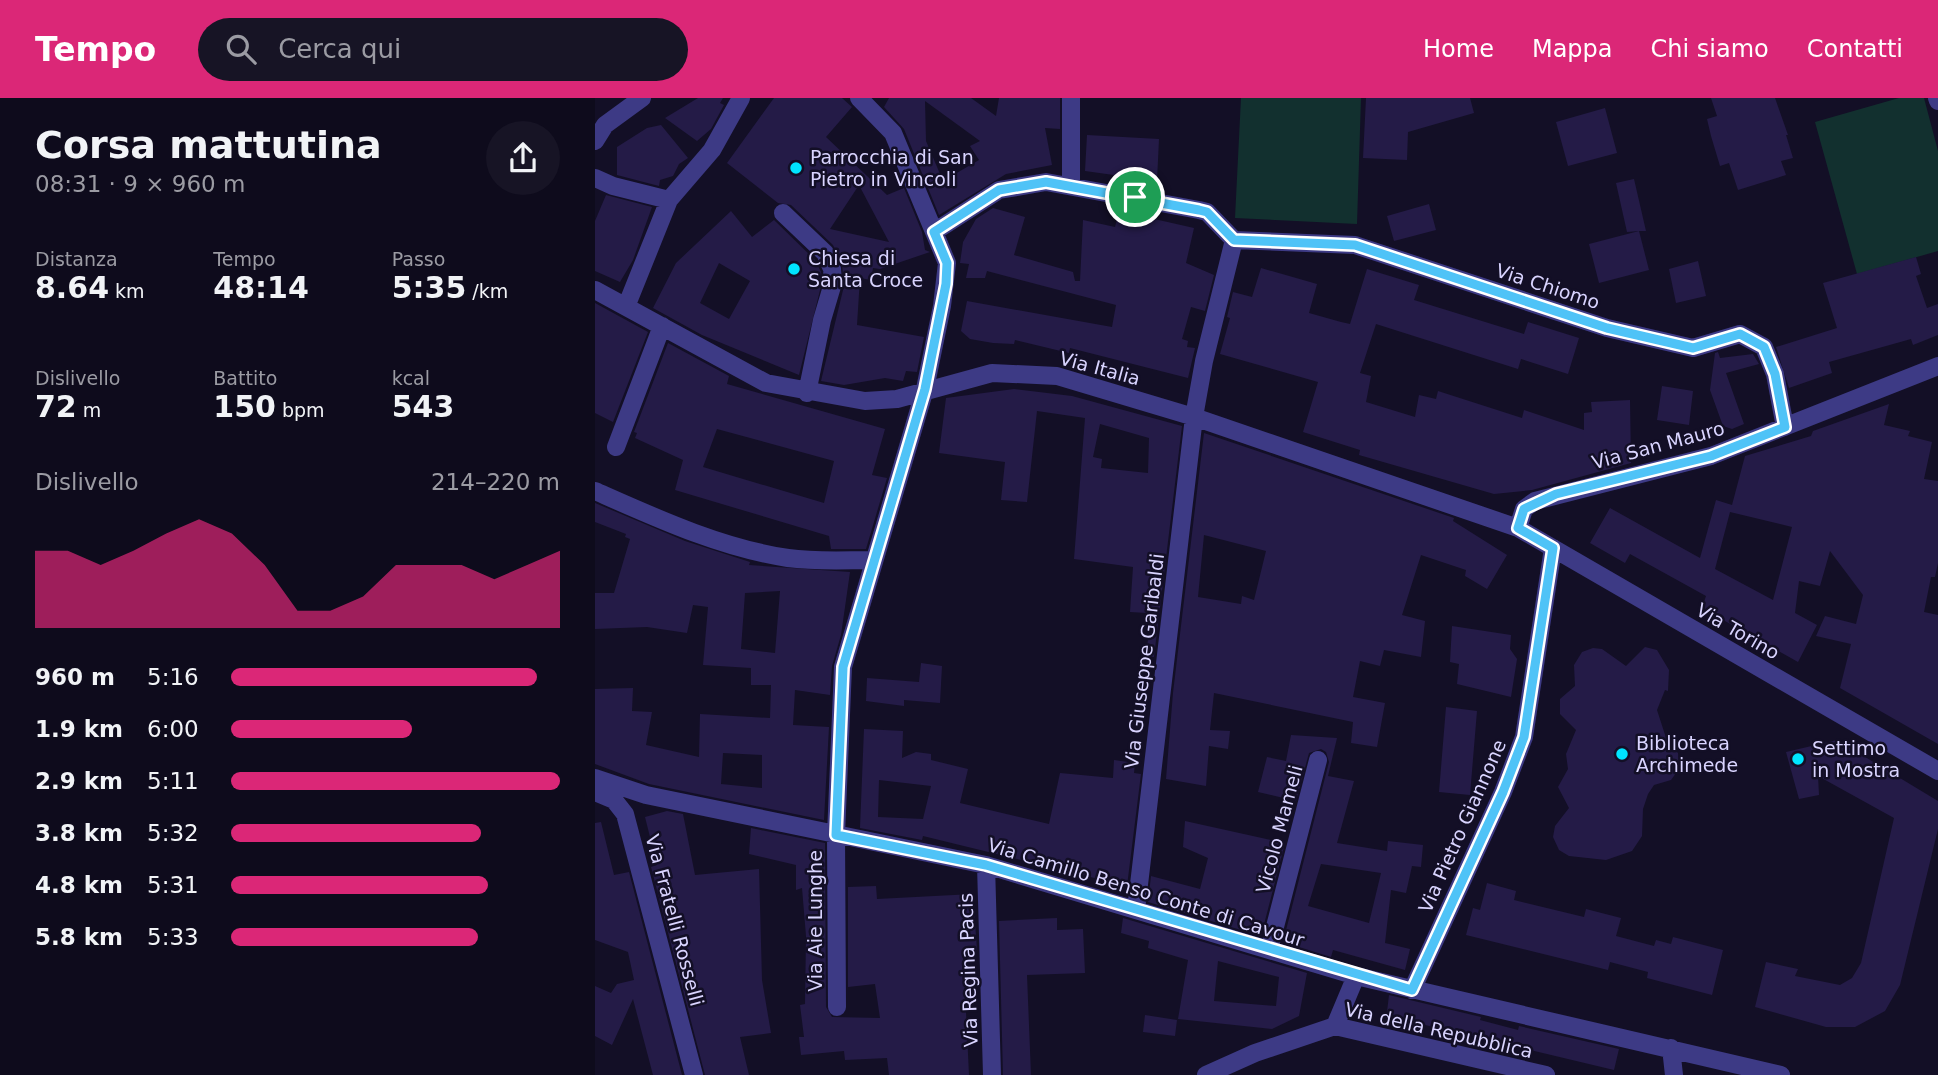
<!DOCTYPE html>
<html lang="it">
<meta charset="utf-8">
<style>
body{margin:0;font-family:"DejaVu Sans",sans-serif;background:#171425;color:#f1f3f6;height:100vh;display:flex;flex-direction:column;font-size:26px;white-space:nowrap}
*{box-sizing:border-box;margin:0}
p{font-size:23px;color:#9b9ba3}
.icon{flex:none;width:38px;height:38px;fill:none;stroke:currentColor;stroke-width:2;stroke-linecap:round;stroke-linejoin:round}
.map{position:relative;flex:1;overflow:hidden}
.sheet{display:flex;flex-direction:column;background:#0e0b1c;width:595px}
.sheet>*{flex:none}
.pin{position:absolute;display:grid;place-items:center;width:60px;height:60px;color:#fff;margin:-30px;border:4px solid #fff;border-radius:50%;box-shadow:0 2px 7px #0007}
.round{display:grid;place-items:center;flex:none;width:74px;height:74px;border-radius:37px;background:#171425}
.overview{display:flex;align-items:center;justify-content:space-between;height:119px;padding:0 35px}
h1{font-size:38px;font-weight:800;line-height:52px}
.metrics{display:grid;grid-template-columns:repeat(3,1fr);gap:10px;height:119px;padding:7px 35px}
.metrics div{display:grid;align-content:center}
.metrics b{font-size:30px;font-weight:800}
.metrics small{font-size:19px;font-weight:400}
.metrics p{font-size:19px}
.chart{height:196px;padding:14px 35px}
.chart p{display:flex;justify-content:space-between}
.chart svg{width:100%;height:126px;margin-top:7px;fill:#db2777;opacity:.7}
ul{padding:0 35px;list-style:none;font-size:23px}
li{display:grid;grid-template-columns:112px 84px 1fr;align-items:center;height:52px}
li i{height:18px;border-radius:9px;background:#db2777}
header{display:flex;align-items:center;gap:42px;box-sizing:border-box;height:98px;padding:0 35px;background:#db2777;color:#fff}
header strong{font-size:33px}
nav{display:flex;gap:38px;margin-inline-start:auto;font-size:24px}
.search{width:490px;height:63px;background:#171425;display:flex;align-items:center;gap:18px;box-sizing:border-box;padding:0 24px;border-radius:38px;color:#9b9ba3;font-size:26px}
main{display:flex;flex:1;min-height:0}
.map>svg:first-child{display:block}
.green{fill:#12302f}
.building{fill:#241b47;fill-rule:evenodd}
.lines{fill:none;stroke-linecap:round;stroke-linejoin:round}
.minor{stroke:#3d3a85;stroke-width:18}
.route-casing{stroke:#fff;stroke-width:14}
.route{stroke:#4fc3f7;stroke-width:9}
.poi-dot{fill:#00e5ff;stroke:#130f26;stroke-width:2.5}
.labels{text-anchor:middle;stroke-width:5;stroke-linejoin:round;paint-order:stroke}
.poi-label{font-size:19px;fill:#d9d4ff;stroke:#130f26;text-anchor:start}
.street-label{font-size:19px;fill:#d9d4ff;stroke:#130f26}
</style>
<header>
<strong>Tempo</strong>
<div class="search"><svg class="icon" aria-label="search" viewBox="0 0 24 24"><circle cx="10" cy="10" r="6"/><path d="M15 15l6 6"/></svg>Cerca qui</div>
<nav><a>Home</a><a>Mappa</a><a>Chi siamo</a><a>Contatti</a></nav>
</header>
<main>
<section class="sheet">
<div class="overview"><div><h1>Corsa mattutina</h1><p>08:31 · 9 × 960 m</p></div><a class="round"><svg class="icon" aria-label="share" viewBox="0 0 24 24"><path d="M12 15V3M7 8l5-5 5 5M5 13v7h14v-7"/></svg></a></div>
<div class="metrics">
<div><p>Distanza</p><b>8.64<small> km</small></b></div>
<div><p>Tempo</p><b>48:14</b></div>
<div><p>Passo</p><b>5:35<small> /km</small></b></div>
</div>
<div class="metrics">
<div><p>Dislivello</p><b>72<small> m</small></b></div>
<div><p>Battito</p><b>150<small> bpm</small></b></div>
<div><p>kcal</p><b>543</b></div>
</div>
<div class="chart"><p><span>Dislivello</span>214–220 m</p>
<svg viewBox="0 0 160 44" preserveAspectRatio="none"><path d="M0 44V17L10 17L20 22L30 17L40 11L50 6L60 11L70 22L80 38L90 38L100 33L110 22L120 22L130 22L140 27L150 22L160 17V44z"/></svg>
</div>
<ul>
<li><b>960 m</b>5:16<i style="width:93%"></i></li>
<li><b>1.9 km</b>6:00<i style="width:55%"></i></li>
<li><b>2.9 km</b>5:11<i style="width:100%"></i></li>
<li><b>3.8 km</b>5:32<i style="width:76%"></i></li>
<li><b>4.8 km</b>5:31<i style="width:78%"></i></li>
<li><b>5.8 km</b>5:33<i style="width:75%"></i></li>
</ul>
</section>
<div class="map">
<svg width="1343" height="977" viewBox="0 0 1343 977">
<rect width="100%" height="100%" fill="#130f26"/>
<path class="green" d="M646,0h120l-4,126 -122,-6z
M1304,0h25l14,53v100l-81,23 -42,-152z"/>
<path class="building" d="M103,0h25l-3,5 4,2 -13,24 -14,12 -32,-23z
M179,0h68l10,9 -26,30 61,58 17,-7 18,44 3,18 5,2 -50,17 -7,-1 -2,12 -11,-2 -3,47 67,12 -7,35 -11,-1 -3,10 -18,-3 -41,7 -23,-4 23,-95 -2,-22 -9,-19 -42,-40 -13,-2 -51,-40zM264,87l30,57 -59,-13z
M294,0h82l25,18 3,-18h61v31l-15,-1 7,37 -46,9 -67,41 -35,-86 -20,-22zM330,3l55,40 -10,5 9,14 -36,21 -17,-40z
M771,0h104l4,15 -66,19 -1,28 -44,-2z
M1116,0h64l13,37h-2l7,23 -12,3 5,14 -48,15 -9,-27 -9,3 -9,-30 -4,-17 10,-3z
M1010,10l12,45 -49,13 -12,-44z
M66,27l27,33 -9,6 -6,12 -13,4 -1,6 -42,-11v-28l30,-19z
M492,37l72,4 -2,42 -72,-10z
M1039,81l12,52h-7l10,39 -50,13 -10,-39 50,-13 -12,1 -11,-49z
M11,97l46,12 -19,53 -13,22 -25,-11v-50z
M834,106l7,26 -42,11 -7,-25z
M398,110l32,9 -11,38 59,17 2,9h5l3,-61 32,7 4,-16 75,17 -8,35 28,12 -9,36 -14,-4 -9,32 6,2 -1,6 8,1 -7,30 -118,-30 -1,5 -54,-13 -1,4 -21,-1 -23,-4 -9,-8 6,-30 145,26 4,-22 -129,-34 -2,7h-19l3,-14 -9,-1 3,-21 13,-23z
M136,113l21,26 22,-17 41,40 6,12 1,10 -23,93 -97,-40 -49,-27 23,-45zM124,165l31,18 -21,38 -29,-16z
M1321,159l5,17 -5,2 11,32 11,-4v31l-25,10 -2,-6 -82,23 3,11 -43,15 -13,-41 61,-19 -14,-45z
M1103,163l8,35 -30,7 -7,-34z
M666,170l56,16 -8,29 32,9 9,2 17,-55 52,16 -5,15 110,34 4,-12 51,16 -11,36 -47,-15 -3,10 -142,-45 -16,49 11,3 -5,26 49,15 4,-22 17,4 2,-8 84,27 2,-8 60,20v-17l8,-1 -1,-10 39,-2 1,63 -99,27 -38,4 -135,-39 1,-5 -57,-18 15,-50 -98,-28 10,-36 -3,-1 6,-25 19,5z
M0,205l53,29 -35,90 -18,-9z
M73,245l61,33 -2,8 158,45 -13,46 15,3 -21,71h-35l-2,-13 -154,-46 8,-30 -48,-22 2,-5 -3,-1zM122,331l117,32 -10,42 -121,-36z
M1123,254l2,6 33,-4 6,10 -33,9 18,51 -12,5 -9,-3 -13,-36 5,-37z
M1067,288l31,5 -4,34 -32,-5z
M419,291l58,7 110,30 -28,231 -8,-1 4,-33h-4l1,-10 -17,-1 3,-45 -59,-8 11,-141 -48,-7 -10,91 -26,-2 4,-38 -66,-9 7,-55zM505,326l49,14 -1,35 -47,-5 1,-9 -9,-2z
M1294,306l-5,21 26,6 -2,5 24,6 -8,37 14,2v82l-3,14h-4l-7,35 14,3v129l-98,-56 11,-44 -35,-8 9,-20 31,8 7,-29 -33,-44 -10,35 -21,-5 -4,32 22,12 -19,37 -96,-54 4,-12 -76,-42 -5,9 -35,-20 20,-35 90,50 16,-58 16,5 13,-49 66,-20 2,-5zM1135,414l62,15 -19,73 -58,-31z
M609,335l250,85 -1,3 54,34 -20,34 -22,-13 1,-6 -45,-15 -19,60 23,6 -4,36 -37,-7 -4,16 -20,-5 -7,36 32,6 -8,44 -26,-4 2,-21 -139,-29 -4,37 20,1 -2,18 -19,-3 -3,40 -40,-7 7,-86zM609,437l62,16 -12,49 -12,-4 -1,8 -43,-7z
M0,405l90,38 65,21 -1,3 101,7 -9,63 -9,31 -2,29 -35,-5 -2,35 36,2 -5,93 -175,-36 -54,-20v-75l38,-1 -1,23 20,1 -6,33 53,12 1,-43 70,4 1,-33h-20v-17l-48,-3 5,-58 -15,-2 -6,28 -40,-6 -52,2v-36h19l16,-54 -5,-2 1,-3 -31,-12zM185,493l-5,62 -34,-4 4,-56zM128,655l39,2v33l-41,-4z
M857,528l59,9 -1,14 7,10 -6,38 -54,-13 2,-20 -9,-2z
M1050,549l12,3 12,20 -1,21 -3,-1 -8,20 11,34 10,9 1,16 -8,11 -17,5 -6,9 -5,15 -1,27 -10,15 -26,9 -37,-4 -10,-6 -6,-13 2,-11 14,-18 -11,-21 10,-18 -2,-15 10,-24 -16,-16v-15l15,-13 -1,-21 8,-13 11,-4 9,1 24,17z
M326,565l21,3 -2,37 -36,-3v6l-38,-5 1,-23 52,4z
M851,609l31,4 -7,84 -31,-3z
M269,631l39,2 -1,27 14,-6 15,2v6l37,9 -8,34 89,21 11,-51 53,5 1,-18 21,3 -1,10 7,1 -14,112 -204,-50 -1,4 -62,-12zM284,682l52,6 -8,33 -45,-2z
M696,637l46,3 -9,38 26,5 -17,62 50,8 1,-10 35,4 -2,22 -9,-1 -6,27 -15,-3 -6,53 25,6 -5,21 -72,-20 -2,7 -48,-15 46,-180 -3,-10 -5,-3 -12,4 -13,48 -38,-9 9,-35 19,4zM726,766l60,9 -12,50 -61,-17z
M1242,642l101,61v28l-38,156 -15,26 -30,16h-29l-71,-20 11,-45 32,7 -3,7 45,9 12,-7 9,-15 33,-145 -76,-42 1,19 -20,4 -13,-47z
M72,713l16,3 12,61 64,-6 3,111 9,53 -31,4 9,38h-44l-54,-208 6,-2 -12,-48z
M590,723l100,22 -24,93 -113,-34 3,-26 49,13 8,-31 -25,-11z
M6,724l13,53 15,-3 53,203h-29l-20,-76 -21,46 -17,-9v-50l16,7 6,-9 17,-4 -6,-28 -33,-12v-117z
M156,730l74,15 1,164 6,10 48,1 -5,-34 -27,3v-100l28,-1 1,13 96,-5 4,56 -14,-1 6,126h-80l-2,-17 -42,2 -1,-9 -43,4 -2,-18h5l-4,-32 5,-1 1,-68 -4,-48 -6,2v-25l-47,-11z
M892,785l29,8 -2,9 70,17 2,-8 35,9 -5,18 38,10 2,-6 15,4 2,-7 50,13 -11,45 -65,-17 1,-6 -38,-10 -2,8 -142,-35 7,-27 7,2z
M462,820v12l26,-1 2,44 -58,2 4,100h-28l-4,-154z
M528,820l184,55 -8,43 -27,13 -94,-10 10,-59 -40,-12 1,-7 -28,-8zM623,863l61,16 -3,29 -62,-5z
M794,897l92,22 -1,3 38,10 1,-4 100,23 -5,21 -210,-50 -17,-8z
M550,917l32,5 -2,16 -32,-4z"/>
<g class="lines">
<path class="minor" d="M1342,0l1,3
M0,43l10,-16 37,-27
M0,80l18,8 56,14 43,-50 29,-52
M476,87v-87
M188,115l42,40 7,16 1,14 -11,37 -15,73
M339,134l65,-42 47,-8 153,28 8,2 27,28 -30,121 -10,56 -58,493
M639,142l121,5 252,83 86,20 47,-14 24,13 11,27 10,53
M0,192l171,93 99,18 32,-2 95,-26 65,3 137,41 324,111 420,243
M31,209l43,-107
M21,349l46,-121
M0,393c61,27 126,57 193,67 29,4 57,2 86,2
M923,430l6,-19 11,-8 176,-45 227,-90
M0,680l51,17 340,70 370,111
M0,694l19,8 11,14 69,261
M391,767l6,210
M674,852l49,-190
M817,892l91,-198 21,-55 29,-189
M242,909l-1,-172 7,-168 82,-278 17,-83 5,-43 -54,-130 -34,-35
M740,928l21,-50 425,99
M1076,950l3,27
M611,977l49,-22 80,-27 211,49"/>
</g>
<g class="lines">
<defs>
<path id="route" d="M451,84l153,28 8,2 27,28 121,5 252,83 86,20 47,-14 24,13 11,27 10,53 -74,29 -155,38 -32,15 -6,19 35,20 -29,189 -21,55 -91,198 -426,-125 -150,-30 7,-168 82,-278 21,-105 1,-21 -13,-31 65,-42z"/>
</defs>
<use href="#route" class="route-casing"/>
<use href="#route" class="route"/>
</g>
<g class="poi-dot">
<circle cx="201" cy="70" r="7"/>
<circle cx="199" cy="171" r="7"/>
<circle cx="1027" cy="656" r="7"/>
<circle cx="1203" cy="661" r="7"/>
</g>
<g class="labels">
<g class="poi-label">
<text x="215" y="66">Parrocchia di San<tspan x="215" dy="22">Pietro in Vincoli</tspan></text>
<text x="213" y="167">Chiesa di<tspan x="213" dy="22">Santa Croce</tspan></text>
<text x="1041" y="652">Biblioteca<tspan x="1041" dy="22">Archimede</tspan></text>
<text x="1217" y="657">Settimo<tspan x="1217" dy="22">in Mostra</tspan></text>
</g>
<g class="street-label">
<text transform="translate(953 188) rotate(18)" y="7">Via Chiomo</text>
<text transform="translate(505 270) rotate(15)" y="7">Via Italia</text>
<text transform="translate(1063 347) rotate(-15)" y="7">Via San Mauro</text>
<text transform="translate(1143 533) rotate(30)" y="7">Via Torino</text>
<text transform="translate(549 563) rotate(-83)" y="7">Via Giuseppe Garibaldi</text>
<text transform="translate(867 728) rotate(-66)" y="7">Via Pietro Giannone</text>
<text transform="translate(684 731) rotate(-75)" y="7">Vicolo Mameli</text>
<text transform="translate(551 794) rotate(17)" y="7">Via Camillo Benso Conte di Cavour</text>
<text transform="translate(80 822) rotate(75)" y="7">Via Fratelli Rosselli</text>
<text transform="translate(220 823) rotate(-90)" y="7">Via Aie Lunghe</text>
<text transform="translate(373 872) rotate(-92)" y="7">Via Regina Pacis</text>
<text transform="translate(844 932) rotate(13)" y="7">Via della Repubblica</text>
</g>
</g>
</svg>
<div class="pin" style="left:540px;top:99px;background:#1e9e55"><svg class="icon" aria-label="arrive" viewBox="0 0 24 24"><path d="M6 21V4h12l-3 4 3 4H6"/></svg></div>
</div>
</main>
